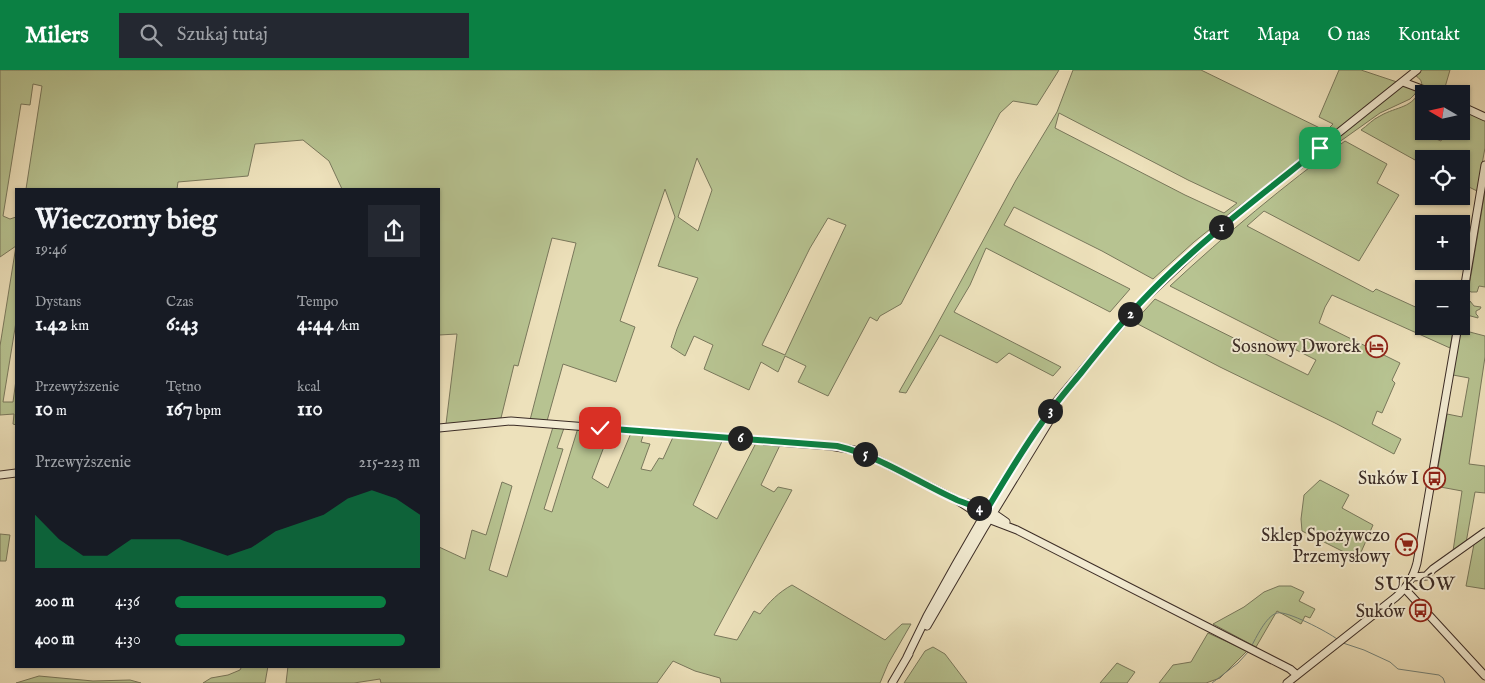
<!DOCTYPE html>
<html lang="pl">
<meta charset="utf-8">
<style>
body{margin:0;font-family:"IM FELL English",serif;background:#242831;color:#f1f3f6;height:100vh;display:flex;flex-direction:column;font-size:19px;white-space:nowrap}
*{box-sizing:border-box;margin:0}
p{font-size:16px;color:#9ea1a6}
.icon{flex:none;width:28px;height:28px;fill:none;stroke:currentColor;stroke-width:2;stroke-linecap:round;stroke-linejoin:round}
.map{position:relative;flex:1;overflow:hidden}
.sheet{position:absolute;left:15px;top:118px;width:425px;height:480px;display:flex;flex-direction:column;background:#171b24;border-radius:0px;box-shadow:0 1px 4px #0004}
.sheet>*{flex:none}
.needle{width:32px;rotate:279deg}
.buttons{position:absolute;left:1415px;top:15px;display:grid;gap:10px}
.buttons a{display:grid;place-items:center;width:55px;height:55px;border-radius:0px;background:#171b24;box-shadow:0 1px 4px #0004;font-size:25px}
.pin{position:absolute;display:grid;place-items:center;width:42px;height:42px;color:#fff;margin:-21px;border-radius:10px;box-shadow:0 2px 8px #0006}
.km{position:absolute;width:25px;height:25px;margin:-12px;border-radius:50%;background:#222;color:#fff;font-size:14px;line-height:25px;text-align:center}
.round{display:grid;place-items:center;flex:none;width:52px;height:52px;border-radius:0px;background:#242831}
.summary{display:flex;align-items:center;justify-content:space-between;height:85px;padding:0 20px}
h1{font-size:28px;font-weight:700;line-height:38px}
.stats{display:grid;grid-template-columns:repeat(3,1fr);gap:8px;height:85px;padding:5px 20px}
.stats div{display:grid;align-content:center}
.stats b{font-size:21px;font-weight:700}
.stats small{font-size:14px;font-weight:400}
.stats p{font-size:14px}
.chart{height:140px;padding:10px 20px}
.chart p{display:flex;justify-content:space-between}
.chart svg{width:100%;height:90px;margin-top:5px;fill:#0b8043;opacity:.7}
ul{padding:0 20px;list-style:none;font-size:16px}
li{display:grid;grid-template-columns:80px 60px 1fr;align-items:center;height:38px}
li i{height:12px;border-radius:6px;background:#0b8043}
header{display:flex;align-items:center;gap:30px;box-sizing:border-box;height:70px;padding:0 25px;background:#0b8043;color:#fff}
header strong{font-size:24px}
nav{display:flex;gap:28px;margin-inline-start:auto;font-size:18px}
.search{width:350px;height:45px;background:#242831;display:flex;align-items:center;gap:12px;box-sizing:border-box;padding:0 18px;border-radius:0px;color:#9ea1a6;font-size:19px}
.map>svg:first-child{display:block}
.green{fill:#b7c391;stroke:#79785c;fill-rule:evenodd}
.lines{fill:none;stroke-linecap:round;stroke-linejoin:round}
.stream{stroke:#73837b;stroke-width:1}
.secondary-casing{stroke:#3b2c26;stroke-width:9}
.secondary{stroke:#f3ecd3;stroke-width:7}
.route-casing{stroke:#fff;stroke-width:10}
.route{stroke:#0b8043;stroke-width:6}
.labels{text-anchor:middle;stroke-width:4;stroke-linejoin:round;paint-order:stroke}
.poi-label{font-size:18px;fill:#3b2c26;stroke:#f3ecd3;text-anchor:end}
.quarter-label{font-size:20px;letter-spacing:1px;fill:#3b2c26;stroke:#f3ecd3}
</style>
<header>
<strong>Milers</strong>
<div class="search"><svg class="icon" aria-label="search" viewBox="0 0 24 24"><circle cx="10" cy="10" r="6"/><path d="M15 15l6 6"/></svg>Szukaj tutaj</div>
<nav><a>Start</a><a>Mapa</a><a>O nas</a><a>Kontakt</a></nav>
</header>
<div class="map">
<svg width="1485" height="613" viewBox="0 0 1485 613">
<rect width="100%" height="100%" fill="#ede1bb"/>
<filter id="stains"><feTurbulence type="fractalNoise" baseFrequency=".004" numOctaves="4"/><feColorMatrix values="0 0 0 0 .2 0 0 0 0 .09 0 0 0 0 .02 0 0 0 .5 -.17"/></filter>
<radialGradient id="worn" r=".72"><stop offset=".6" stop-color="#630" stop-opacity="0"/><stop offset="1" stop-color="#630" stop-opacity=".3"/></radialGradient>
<path class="green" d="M0,0h1059l-22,35 -24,-4 -13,12 -99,191 -21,12 -3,5 -7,-4 -42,79 -30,-14 8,-16 -21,-10 -7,16 -17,-10 -12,28 -45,-21 9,-24 -19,-9 -9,20 -14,-9 6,-18 21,-51 -40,-12 17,-49 -10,-28 -45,132 15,6 -19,55 -53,-18 -16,57 -17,-1 46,-177 -24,-5 -34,128 -4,-1 -13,53 -55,6 11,-90 -18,1v-146h-97l-13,-28 -26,-21 -48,4 -7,32 -70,6 -1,7h-151l16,-103 -9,-2 -3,21 -9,-1 -18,112 7,3 6,-2v105l-13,80h10l3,-22v45l-3,-1 1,-10 -14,1v-69l16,-100 -16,11zM697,88l15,32 -14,41 -20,-14zM828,148l18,7 -61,130 -23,-10 48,-97z
M1073,0h128l125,61 7,-7 -14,-7 20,-47h22l36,12 -71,58 -101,77 -31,25 -41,37 -51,-28 -88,-44 -10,18 126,64 -20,23 -124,-64 -16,37 -16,27 107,55 -8,9 -44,-23 -12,10 -57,-28 -34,58 -7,-1 32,-56 85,-156 41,-68zM1059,43l129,67 49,23 -13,10 -39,-18 -130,-67z
M1420,0h30l-7,24h-19v37h3l-1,4 15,6 5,-10h15v-24l24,13v28l-8,43 -16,-8v-24h-37v6l-63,-35c6,-4 12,-11 19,-14 17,-10 33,-7 41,-28 2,-7 -1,-9 -6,-13z
M1404,14l13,4 -2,6 -5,5 -30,14 -97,69 -1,-1z
M1345,71l42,23 -10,19 22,12 -40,66 -95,-50 -17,15 126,66 3,-3 46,21 2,-3v19h30l-4,22 -118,-53 -7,12 -6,16 81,40 -8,17 3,3 -13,30 -5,-2 -5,13 29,15 -7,15 -59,-31 -115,-56 -86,-45 21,-23 153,76 8,-15 -146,-74c56,-52 113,-100 175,-145z
M1485,121v96l-6,-1 -2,6h-6l-3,-2 1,-3z
M1470,231l4,5 7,1 -1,2 -4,2v3l2,2v2l-11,-3z
M1466,257v4l19,5v21l-16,107 16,2v27l-10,-1 -9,51 -13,8 9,-60 -27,-5 12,-72 15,3 7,-39 -16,-3 7,-44h2l1,-3z
M553,357l11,1 -7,20 6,1 -19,60 8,3 26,-84 32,3 -18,47 16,10 23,-55h13l-3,9 9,2 -9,25 10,2 8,-13 4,1 11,-24 50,2 -31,68 24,14 40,-78 24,2 -20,42 13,7 4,-5 14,3 -78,145 23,5 17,-29 6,3c9,-12 19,-22 32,-29l93,55 17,-16h9l-23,40 -8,19h-159l-1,-5 -25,-7 -22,-10 -16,22h-276l-1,-4 -26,4h-68l2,-17h151v-119l26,12 7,-29 14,5 16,-53 10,4 -23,84 18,7z
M1320,410l29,15 -7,13 31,17 -15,34 -56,-28 -1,-12 3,-24z
M0,464l10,1 -4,26h-6z
M1485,466v53l-19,-3 8,-42z
M1279,516h12l13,6 -5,9 16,8 -5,9 -5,-2 -4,8 -24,-13 -21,36 -43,-23 31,-17 20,-15z
M1208,563l39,18 -27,27 -14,5h-47l14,-18 18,-3z
M933,577l12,7 22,29h-63l21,-32z
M1117,593l18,9 -8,11h-27z
M242,596h26l-3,17h-62l8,-5 17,-3 12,-5z
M39,606l54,5 37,-1 11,3h-125z"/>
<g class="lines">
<path class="stream" d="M1343,573l21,7 26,12 8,7 41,6 4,3 2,5
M1251,577c5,-9 15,-31 26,-34 9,-3 51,19 60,26
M1212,613l26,-20 11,-12"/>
<defs>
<path id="secondary" d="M1403,12l32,12
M1461,36l24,11
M1461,238l24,-143
M439,358l72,-7 319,25 24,4 16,6 85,43 28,18 34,13 273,139 7,6
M0,405l16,-2
M967,433l26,10 13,9
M1413,507l13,-1 7,-7 52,-37
M1405,519l80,87
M927,556l57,-98 74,-121
M907,587l20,-41 29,-52 46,-80 38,-59 16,-23 50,-60 36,-41 75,-71 200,-160
M892,613l17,-29
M1287,613l109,-86c11,-10 17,-19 21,-34l41,-237"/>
</defs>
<use href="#secondary" class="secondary-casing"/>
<use href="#secondary" class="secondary"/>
</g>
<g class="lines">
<defs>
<path id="route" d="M600,358l237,18c43,10 80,36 120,54 10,4 20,7 29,11 18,-30 35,-59 55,-87 12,-18 26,-34 40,-51 19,-24 39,-49 61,-72 54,-57 117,-104 178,-153"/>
</defs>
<use href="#route" class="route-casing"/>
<use href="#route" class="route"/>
</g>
<defs>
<symbol id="hotel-ring" viewBox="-11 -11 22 22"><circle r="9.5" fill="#f3ecd3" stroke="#8f2418" stroke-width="1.5"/><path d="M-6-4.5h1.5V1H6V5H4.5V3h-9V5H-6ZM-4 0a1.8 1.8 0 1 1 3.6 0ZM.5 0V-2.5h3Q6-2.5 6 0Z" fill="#8f2418"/></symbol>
<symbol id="bus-ring" viewBox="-11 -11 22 22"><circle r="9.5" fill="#f3ecd3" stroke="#8f2418" stroke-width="1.5"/><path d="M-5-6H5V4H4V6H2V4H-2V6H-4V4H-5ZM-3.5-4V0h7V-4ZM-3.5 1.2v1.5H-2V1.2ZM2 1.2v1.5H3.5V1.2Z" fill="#8f2418"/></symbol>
<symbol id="supermarket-ring" viewBox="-11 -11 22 22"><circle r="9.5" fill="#f3ecd3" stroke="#8f2418" stroke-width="1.5"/><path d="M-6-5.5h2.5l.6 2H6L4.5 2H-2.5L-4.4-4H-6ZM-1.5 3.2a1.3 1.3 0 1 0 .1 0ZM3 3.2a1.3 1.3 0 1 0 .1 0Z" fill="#8f2418"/></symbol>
</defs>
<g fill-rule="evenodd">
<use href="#hotel-ring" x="1364" y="264" width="25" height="25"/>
<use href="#bus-ring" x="1422" y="396" width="25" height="25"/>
<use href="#supermarket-ring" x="1394" y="462" width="25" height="25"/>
<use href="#bus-ring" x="1408" y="528" width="25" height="25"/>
</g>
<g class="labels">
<g class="poi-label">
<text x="1361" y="282">Sosnowy Dworek</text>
<text x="1419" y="414">Suków I</text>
<text x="1390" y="471">Sklep Spożywczo<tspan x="1390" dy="21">Przemysłowy</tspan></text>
<text x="1405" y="547">Suków</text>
</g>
<g class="quarter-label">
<text x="1415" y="520">SUKÓW</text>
</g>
</g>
<rect width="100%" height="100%" filter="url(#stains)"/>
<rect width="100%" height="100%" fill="url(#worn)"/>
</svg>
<div class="buttons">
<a><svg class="needle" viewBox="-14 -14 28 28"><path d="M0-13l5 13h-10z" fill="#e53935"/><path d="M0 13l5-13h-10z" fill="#9ea1a6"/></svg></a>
<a><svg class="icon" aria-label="locate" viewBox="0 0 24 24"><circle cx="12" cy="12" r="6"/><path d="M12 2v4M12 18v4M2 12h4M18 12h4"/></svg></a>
<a>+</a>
<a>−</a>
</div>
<div class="pin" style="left:1320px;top:78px;background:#1e9e55"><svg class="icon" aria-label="arrive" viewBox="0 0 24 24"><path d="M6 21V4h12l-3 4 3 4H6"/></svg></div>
<div class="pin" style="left:600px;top:358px;background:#d93025"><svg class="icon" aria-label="check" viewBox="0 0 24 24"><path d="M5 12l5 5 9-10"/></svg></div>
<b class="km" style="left:1221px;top:157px">1</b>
<b class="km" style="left:1130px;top:244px">2</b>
<b class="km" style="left:1050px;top:341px">3</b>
<b class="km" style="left:979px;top:438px">4</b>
<b class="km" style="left:865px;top:384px">5</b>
<b class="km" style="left:740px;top:368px">6</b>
<section class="sheet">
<div class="summary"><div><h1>Wieczorny bieg</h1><p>19:46</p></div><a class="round"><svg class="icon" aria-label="share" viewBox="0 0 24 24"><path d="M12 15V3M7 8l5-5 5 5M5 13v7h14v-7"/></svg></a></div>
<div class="stats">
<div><p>Dystans</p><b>1.42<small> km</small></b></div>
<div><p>Czas</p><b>6:43</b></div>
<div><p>Tempo</p><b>4:44<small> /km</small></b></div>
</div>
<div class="stats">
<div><p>Przewyższenie</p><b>10<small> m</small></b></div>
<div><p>Tętno</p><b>167<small> bpm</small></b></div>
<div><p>kcal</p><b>110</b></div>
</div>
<div class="chart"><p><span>Przewyższenie</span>215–223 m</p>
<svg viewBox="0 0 160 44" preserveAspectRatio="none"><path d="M0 44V18L10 30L20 38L30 38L40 30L50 30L60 30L70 34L80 38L90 34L100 26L110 22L120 18L130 10L140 6L150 10L160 18V44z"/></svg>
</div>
<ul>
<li><b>200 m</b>4:36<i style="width:86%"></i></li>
<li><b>400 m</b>4:30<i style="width:94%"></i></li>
</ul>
</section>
</div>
